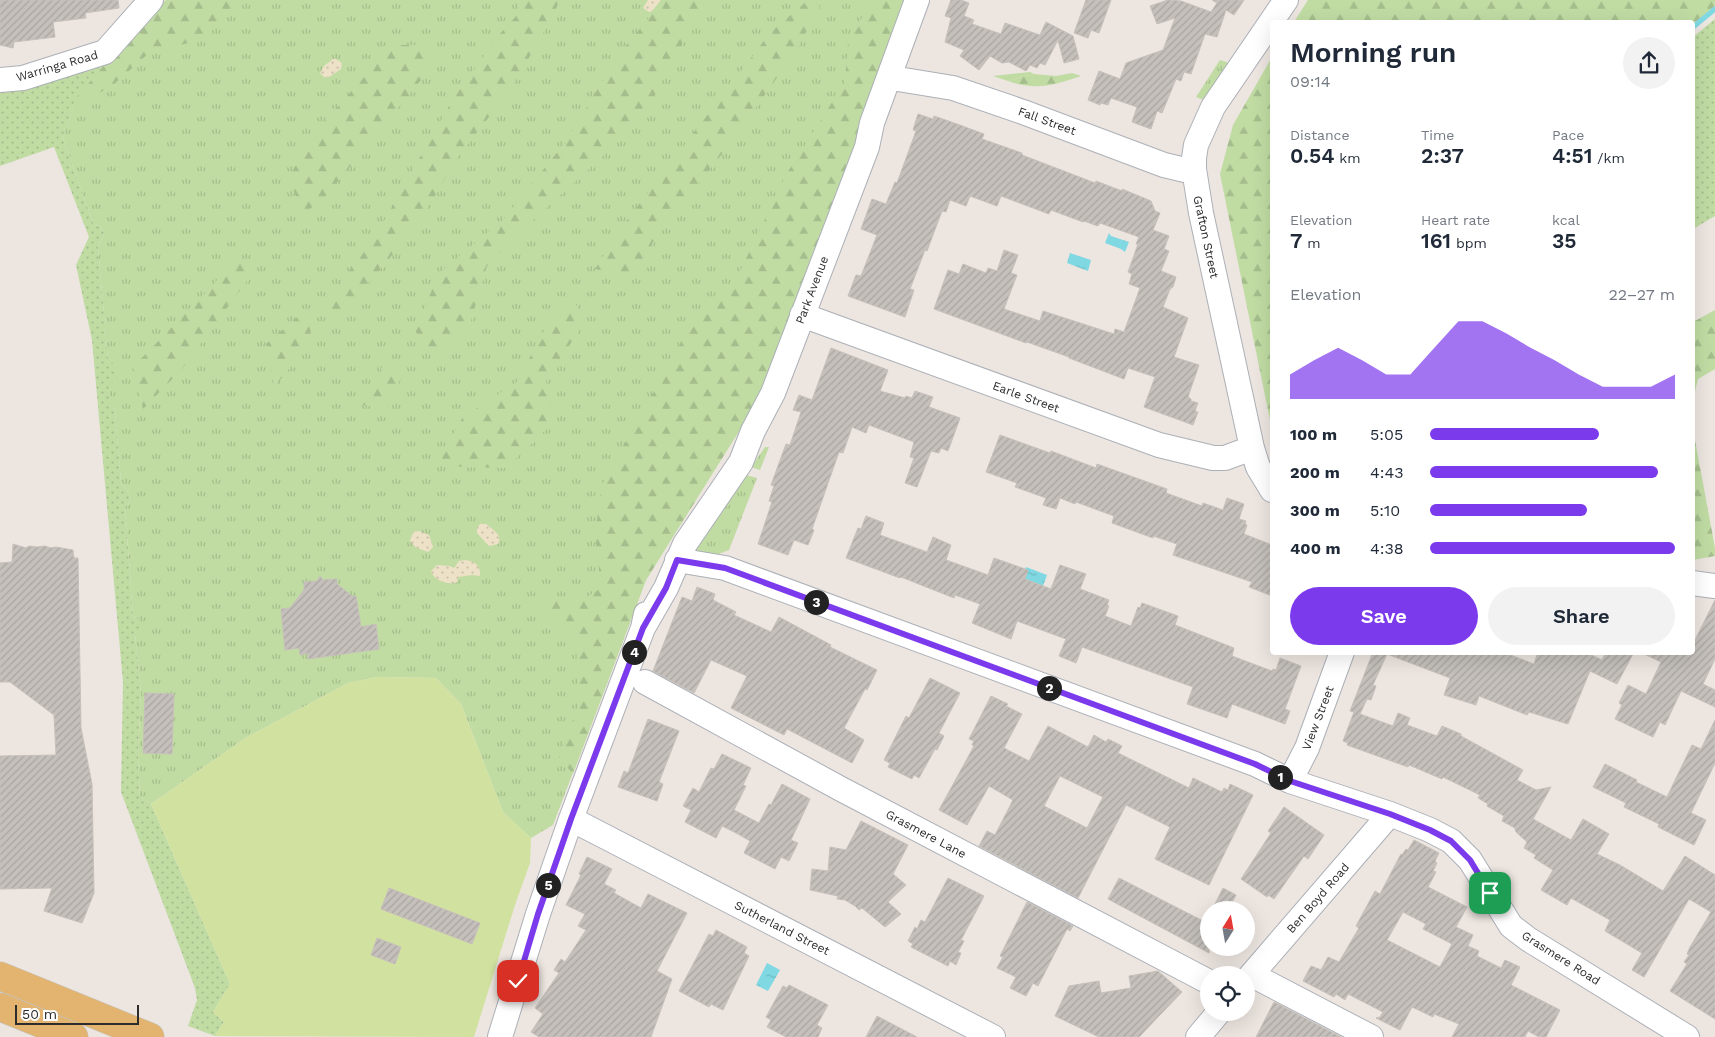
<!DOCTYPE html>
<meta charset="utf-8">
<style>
body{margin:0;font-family:"Work Sans",sans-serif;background:#f2f2f3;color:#1f2937;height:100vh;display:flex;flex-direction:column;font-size:19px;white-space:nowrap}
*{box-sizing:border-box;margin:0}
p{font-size:16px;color:#747a83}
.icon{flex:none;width:28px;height:28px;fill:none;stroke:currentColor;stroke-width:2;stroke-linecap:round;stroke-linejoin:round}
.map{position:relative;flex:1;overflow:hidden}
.sheet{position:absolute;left:1270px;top:20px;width:425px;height:635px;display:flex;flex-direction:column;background:#fff;border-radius:5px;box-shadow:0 5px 20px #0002}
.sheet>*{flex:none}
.needle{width:32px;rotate:11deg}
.buttons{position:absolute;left:1200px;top:901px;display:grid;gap:10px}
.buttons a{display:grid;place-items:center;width:55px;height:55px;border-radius:50%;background:#fff;box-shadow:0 5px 20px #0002;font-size:25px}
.scale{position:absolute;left:15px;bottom:12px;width:124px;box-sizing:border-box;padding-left:5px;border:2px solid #2c2c2c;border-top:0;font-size:14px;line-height:18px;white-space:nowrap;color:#2c2c2c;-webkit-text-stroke:4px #fff;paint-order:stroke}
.pin{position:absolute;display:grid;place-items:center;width:42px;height:42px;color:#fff;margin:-21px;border-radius:10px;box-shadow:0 2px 8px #0006}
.km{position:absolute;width:25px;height:25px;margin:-12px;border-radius:50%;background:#222;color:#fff;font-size:14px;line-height:25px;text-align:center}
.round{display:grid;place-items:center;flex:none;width:52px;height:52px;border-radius:26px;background:#f2f2f3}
.overview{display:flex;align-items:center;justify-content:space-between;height:85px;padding:0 20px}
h1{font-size:28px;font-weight:600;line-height:38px}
.stats{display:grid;grid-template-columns:repeat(3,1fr);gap:8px;height:85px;padding:5px 20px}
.stats div{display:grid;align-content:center}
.stats b{font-size:21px;font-weight:600}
.stats small{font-size:14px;font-weight:400}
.stats p{font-size:14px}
.chart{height:140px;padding:10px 20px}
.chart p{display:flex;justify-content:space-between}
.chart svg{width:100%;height:90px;margin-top:5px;fill:#7c3aed;opacity:.7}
.primary-button{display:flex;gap:10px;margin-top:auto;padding:10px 20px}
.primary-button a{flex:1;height:58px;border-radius:30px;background:#7c3aed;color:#fff;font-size:20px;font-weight:600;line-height:58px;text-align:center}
.primary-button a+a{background:#f2f2f3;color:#1f2937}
ul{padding:0 20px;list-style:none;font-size:16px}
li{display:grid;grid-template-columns:80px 60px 1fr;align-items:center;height:38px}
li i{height:12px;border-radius:6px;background:#7c3aed}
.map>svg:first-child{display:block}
.grass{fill:url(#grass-tufts)}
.forest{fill:url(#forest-firs)}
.sand{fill:url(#sand-dots)}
.park{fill:url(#park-dots)}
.pitch{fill:#d1e2a0}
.water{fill:url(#water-ripples)}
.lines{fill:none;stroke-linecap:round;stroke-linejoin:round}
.stream{stroke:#7fd8e2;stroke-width:5}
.building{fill:url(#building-hatch);stroke:#c7c0ba;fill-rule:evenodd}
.minor-casing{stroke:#acb0b7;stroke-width:26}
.major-casing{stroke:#c4c4c4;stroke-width:29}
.minor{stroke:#fff;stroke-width:24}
.major{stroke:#e2b46f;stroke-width:28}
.route-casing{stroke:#fff;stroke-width:10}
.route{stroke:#7c3aed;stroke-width:6}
.labels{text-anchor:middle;stroke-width:4;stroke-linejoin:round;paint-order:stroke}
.street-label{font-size:12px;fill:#2c2c2c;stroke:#fff}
</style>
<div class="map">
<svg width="1715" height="1037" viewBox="0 0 1715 1037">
<defs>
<pattern id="grass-tufts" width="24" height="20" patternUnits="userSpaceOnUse" patternTransform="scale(1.25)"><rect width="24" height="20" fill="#c0dca3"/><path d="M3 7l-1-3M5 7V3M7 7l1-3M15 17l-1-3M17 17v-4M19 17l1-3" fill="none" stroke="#a5bd8c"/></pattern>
<pattern id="forest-firs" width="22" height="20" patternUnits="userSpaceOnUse" patternTransform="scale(1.25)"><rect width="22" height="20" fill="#c0dca3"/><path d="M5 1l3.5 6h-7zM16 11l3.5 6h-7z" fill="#a5bd8c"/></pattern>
<pattern id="sand-dots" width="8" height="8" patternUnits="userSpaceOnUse" patternTransform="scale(1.25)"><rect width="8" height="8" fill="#ede1c7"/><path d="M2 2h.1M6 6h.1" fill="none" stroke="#cbc1ab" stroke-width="1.8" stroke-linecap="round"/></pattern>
<pattern id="park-dots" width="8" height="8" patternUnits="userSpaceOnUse" patternTransform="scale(1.25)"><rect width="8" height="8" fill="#c0dca3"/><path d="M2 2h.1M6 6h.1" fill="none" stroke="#a5bd8c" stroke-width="1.8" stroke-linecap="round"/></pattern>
<pattern id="water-ripples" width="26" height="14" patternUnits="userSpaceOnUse" patternTransform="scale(1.25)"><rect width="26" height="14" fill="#7fd8e2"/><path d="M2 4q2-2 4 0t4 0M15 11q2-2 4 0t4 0" fill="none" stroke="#6ebac2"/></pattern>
<pattern id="building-hatch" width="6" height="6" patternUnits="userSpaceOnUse" patternTransform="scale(1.25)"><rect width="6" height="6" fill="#c5c0bb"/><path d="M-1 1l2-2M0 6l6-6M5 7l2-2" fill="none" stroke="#a9a5a1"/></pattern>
</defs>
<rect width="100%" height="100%" fill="#ece5e0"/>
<path class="grass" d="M166,0h744l-245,549 -19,31 -93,245 -22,13 -28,-26 -42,-108 -25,-26 -59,-1 -29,6 -104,56 -93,65 -11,-7 -2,-41 3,-63 -6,-59 4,-15 -6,-3 -8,-109 5,-6 -1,-8 -8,-10 -6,-74 -5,-3v-22l6,-18 -8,-6 -10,-113 6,-14 -3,-6 -8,-4 -30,-85 13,-40 36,-42z
M1220,60l9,3 -25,37 -8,-3z
M1030,72l4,2 -26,7 -15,-5z
M765,447h4l-9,23 -9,-3z
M746,475l11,3 -28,72 -13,5 -28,-3z"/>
<path class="forest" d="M166,0h78l-44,40 -51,13 -37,33 -112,62 112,-92z
M520,0h39l-4,13 -45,77 -53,68 -26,45 -42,56 -55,65 -4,-29 42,-53 81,-143 45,-63 19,-21z
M664,0h41l-64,121 -98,90 -56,55 -17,58 -34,32 -21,-25 24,-58 64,-53 64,-80 51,-85z
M808,0l12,6 -24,45 -67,94 -76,97 -18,35 -40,-8 29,-45 146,-191z
M872,0h38l-152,401 -112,179 -73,194 -14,-17 20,-53 -3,-60 -42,-45 47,2 20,-13 -6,-54 7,-49 92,-166 37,-29 56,-117 58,-91 3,-40z
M1308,0h407v6l-22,18 -1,-2h-398z
M392,45h26l17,9 -14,26 -94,115 -23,19 -16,-36 32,-51z
M1272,57v373l-52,-256 13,-49z
M1072,73l9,3c-27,9 -44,15 -73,5l26,-7 22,2z
M237,255l12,23 -67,91 -39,40 -11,-41 81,-83z
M575,302l9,21 -38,58 7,42 -47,45 -45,-1 -22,-8 24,-42 53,-34 35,-65z
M307,309l5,32 -38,46 -8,-43z
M1715,310v59l-17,10 -5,20v-77z
M385,361l16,17 -14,31 -24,-4z
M1692,424l23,124v8l-22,4z"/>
<path class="sand" d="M648,0h13l-9,11 -3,1 -6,-4z
M333,59h3l6,4 -1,6 -12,8h-5l-4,-4 4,-7z
M480,524h6c7,6 17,11 12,20l-9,2 -12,-13v-5z
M419,531l10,4 4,12 -5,5 -13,-5 -5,-6 3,-9z
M465,560c10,1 16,6 15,16l-8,-1 -14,2 -1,5c-8,4 -24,-2 -26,-11l6,-6 13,1 4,2 5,-7z"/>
<path class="park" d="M1715,19v197l-22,13v-192z
M112,56l-36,42 -13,40 30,85 8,4 3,6 -6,14 10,112 8,7 2,10 -8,8v22l5,3 6,74 8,10 1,8 -5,6 8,109 6,3 1,10 -5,5 6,59 -3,63 2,41 11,7 79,180 -17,28 11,10 -9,14 -27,-10 9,-26 -2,-12 -74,-196 2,-110 -31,-342 -16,-75 13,-28 -35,-90 -54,19v-75z"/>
<path class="pitch" d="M377,677l59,1 25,26 42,108 28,26 -1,25 -15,42 -41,132 -259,-1 9,-14 -11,-10 17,-28 -79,-180 93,-65 104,-56z"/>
<path class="water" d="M1109,233l2,3 18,6 -4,10 -4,-3 -16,-6z
M1070,253l21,7 -3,11 -21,-8z
M1026,567l21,8 -4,11 -21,-8z
M767,963l13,7 -12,21 -12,-6z"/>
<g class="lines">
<path class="stream" d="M1692,28l23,-19"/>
</g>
<path class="building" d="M0,0h118l1,8 -34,5 1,5 -33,4 2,15 -41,5 -1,6 -13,-3z
M951,0h10l8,3 -5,13 10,4 -2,4 29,10 4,-11 35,12 6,-13 27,14 6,23 -15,4 -6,-23 -13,25 -5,-2 -3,5 -7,-3 -4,6 -17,-9 -7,1 -12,-7 -11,14 -19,-14 4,-6 -19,-8 6,-24 -6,-2z
M1086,0h25l-12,33 -8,-3 -3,8 -14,-5z
M1168,0l13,1 30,11 6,-9 -5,-3h32l-10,15 -8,-5 -9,27 -12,-3 -14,40 -7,-2 -3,9 -5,-2 -14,34 -5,-2 -6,18 -19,-7 5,-15 -26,-9 -3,7 -7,-2 -1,2 -12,-5 11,-29 21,8 6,-16 37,-13 12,-32 -18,6 -7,-18z
M918,114l15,5 1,-3 23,8 27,10 -2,5 40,14v2l73,28 1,-2 26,10v-2l29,12 4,10 5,2 -7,17 16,6 -5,13 5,2 -8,20 15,6 -3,10 -3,2 -7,18 25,11 -14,39 25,8 -11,32 3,2v2l7,2 -3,8 3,1 -5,13 -49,-18 11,-30 -27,-9 -4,11 -55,-21v-1l-42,-15 -1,1 -92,-34 14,-39 11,4 4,-10 23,9 2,-5 9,3 7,-21 14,5 -7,18 6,2 -13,34 36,12 3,-10 71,23 1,-5 9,3 16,-44 -11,-4 3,-10 -4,-2 10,-28h-2l3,-7 -39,-14 -2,3 -14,-5 -1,1 -32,-12 -2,4 -48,-18 -4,10 -27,-10 -4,10 -16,-6 -4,12 -4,-1 -15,40 -2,-1 -15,39 4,1 -9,27 -57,-21 8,-21 5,1 16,-41 -16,-6 11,-30 14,5 9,-22 2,1 19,-52 -3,-1z
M831,348l57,22 -8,21 25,7 1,-2 6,2 3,-7 18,6 -4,10 31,11 -12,33 -7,-3 -2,5 -8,-2 -14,36 -12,-4 9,-25 -4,-1 4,-15 -45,-17 -3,8 -14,-6 -9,26 -4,-1 -27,77 2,1 -6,15 -14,-5 -6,15 -30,-11 14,-42 -3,-1 5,-15 -3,-1 15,-41 4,1 11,-33 -8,-2 6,-15 13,5z
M1000,435l50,18 1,-2 45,17 1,-4 70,25 -1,4 36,13 1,-3 20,7 4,-12 17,6 -5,15 7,2 -1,3 2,1 -3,9 28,11v51l-23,-9 3,-5 -79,-27 4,-11 -24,-8v2l-41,-15 2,-7 -38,-14 -1,2 -15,-6 -4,11 -13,-4 3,-7 -31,-11 2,-4 -31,-11z
M866,516l18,7 -4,12 47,17 6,-15 18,8 -5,15 42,15 6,-17 34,12 -3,9 26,10 9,-24 26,9 -6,15 29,11 -2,5 2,1 -4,10 26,10 7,-19 2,1 2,-5 36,13 -3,9 59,23 -2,8 40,15 1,-2 3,1 4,-12 21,8 -16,43 5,2 -5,13 -53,-20 -5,14 -40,-14 6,-17 -111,-40 -6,16 -17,-7 7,-17 -49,-18 -6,18 -39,-16 8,-19 -25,-9 -1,3 -53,-21 -1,1 -54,-20 12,-30 3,1z
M13,544l13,4 3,-2 8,1 8,-1 6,2 5,-1 17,3 1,8h4l3,170 11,56 2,109 -12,30 -38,-12 8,-23 -52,1v-133l56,-1 -2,-40 -44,-33h-10v-119l12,-1z
M320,576l3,4 14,-1v5l15,12h4l5,31 15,-3 3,25 -71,10v-6l-8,2 -1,-7 -14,2 -4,-41 9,-1 14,-18v-8l13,-1z
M697,587l18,7 -2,6 23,12 -2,3 37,17 8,-15 52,28 -1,2 47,23 -10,20 -2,-1 -21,39 20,12 -12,23 -65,-34 -3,6 -53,-27 16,-32 -36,-16 -17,33 -41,-22 29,-74 10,4z
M1715,600v59l-12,25 12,6v17l-34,-16 -16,34 -5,-3 -7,15 -38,-18 7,-14 -3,-2 9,-18 18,9 15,-32 -21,-10h52v-6z
M1373,652h130l31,12 4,-12h47l17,8 4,-8h28l-17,32 -27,-13 -22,53 -39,-12 -2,3 -48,-19 -3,9 -32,-10 6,-17 -63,-24 -14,31 3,1 -5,14 -4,-1 -7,15 33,12 5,-13 12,5 -3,7 30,11 5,-10 19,8v2l62,34 -6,10 19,10 15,-3 -18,32 38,21 12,-21 26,15 -12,20 23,11 43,26 22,-35 30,19v144l-45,-28 17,-27 -3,-2 5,-7 -2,-1 3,-7 21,-35 -22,-13 -45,78 -12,-7 10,-17 -37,-22 5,-11 -39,-22 -4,7 -26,-15 12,-20 -19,-12 2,-3 -12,-7 3,-6 -11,-10 -1,-4 -13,-7 2,-5 -17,-10 1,-2 -10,-6 2,-3 -37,-18 -1,2 -33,-14 -1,2 -61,-22 1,-2 -5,-2 11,-29 -4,-1z
M930,678l30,15 -21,40 5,3 -7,14 -2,-1 -16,29 -5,-3 -2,4 -24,-12 2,-4 -6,-3 22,-44 3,2z
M145,693l29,1 -2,60 -29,-1z
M991,696l17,8 -2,2 16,8 -18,34 25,13 19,-35 40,21 6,-12 12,7 2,-3 14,7 -4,7 71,35 4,-10 29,14 2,-4 4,2 2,-6 23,11 -44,90 -54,-26 15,-32 -44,-22 -48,93 -99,-52 8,-15 8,4 18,-35 -24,-14 -22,39 -28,-15 35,-64 -2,-1 2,-4 -5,-2zM1060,776l43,21 -16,31 -43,-22z
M648,719l31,12 -20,51 4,2 -6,17 -39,-14 6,-16 4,2z
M1715,720v43l-24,50 15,7 -12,25 -36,-18 1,-3 -35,-17 2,-4 -33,-16 12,-23 32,16 -1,2 31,15 25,-52 9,4z
M722,754l29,14 -8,17 3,1 -12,24 25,13 10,-19 2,1 11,-21 28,15 -19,41 7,3 -9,18 -8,-4 -6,12 -31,-16 6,-12 -12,-7 -16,-8 -6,12 -31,-16 6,-12 -8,-4 10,-18 6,4 12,-24 3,1z
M1284,807l40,28 -16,24 -4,-3 -30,43 -6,-4 -1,2 -26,-18 30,-46 -3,-2z
M861,821l47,24 -15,29 13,11 -18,17 13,12 -16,13 -23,-19 -3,2 -4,-4 -10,-6 -8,-1 1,-3 -28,-6 2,-21 16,2 2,-24 16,3z
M1414,840l25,13 -4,8 2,2 -4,8 3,1 -8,15 39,20 -11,20 17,8 -5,11 11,5 -2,5 24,12 4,-8 15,7 -9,18 49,25 -14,27h-7l-11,-6 -3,6h-73l7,-13 -25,-10 -1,3 -21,-10 -12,23 -24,-12 4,-1 3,-5 -35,-18 -3,6 -9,-6 -2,3 -31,-16 8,-15 10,4 7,-13 11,5 20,-34 -3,-2 19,-35 5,3 21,-40 1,1 4,-6 2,1zM1403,912l23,12 -3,5 29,15 -12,23 -53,-27z
M587,857l25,12 -8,15 12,6 -2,3 27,15 7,-14 39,19 -30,58 15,8 -21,58h-112l-8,-5 12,-18 -8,-6 24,-35 -5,-3 7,-11 4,3 21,-32 -8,-4 7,-12 -19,-9 15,-30 -2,-1z
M948,878l36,18 -23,44 3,1 -6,11 3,1 -5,12 -6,-4 -2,5 -37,-19 2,-3 -5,-3 7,-14 2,2 4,-9 4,2z
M1119,878l90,46v29l-101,-54z
M389,888l91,35 -8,21 -91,-35z
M1223,888l13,7 -8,15h-16z
M1027,902l46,24 -3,5 -3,-2 -29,57 -5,-3 -7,13 -16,-8 6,-11 -19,-9 6,-11 -3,-1z
M716,930l31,17 -3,6 5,3 -26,54 -12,-6 -2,3 -30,-16 30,-57 4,2z
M377,938l24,9 -6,17 -24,-9z
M1158,971l24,21 -43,45h-40l-44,-21 14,-30 30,-5 2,12 30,-5 -2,-12z
M789,985l39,20 -11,20 5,3 -4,9h-32l-19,-10 4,-7 -5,-3 17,-31 4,2z
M1274,1002l67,35h-85z
M877,1016l40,21h-51z"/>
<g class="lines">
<defs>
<path id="minor" d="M898,79l55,9 70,24 141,53 21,5 9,-1
M0,80l23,-2 82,-26 46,-52
M802,315l357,130 54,13h12l27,-10
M1272,490l-14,-23 -6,-19 -51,-235 -7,-44v-11l2,-13 17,-38 73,-107
M677,560l48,8 530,196 35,17 100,33 40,16 21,11 19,19 41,66 17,13 159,98
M1692,583l23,3
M643,628l23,-40 19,-44 56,-82 12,-31 20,-38 86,-225 8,-21 5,-24 45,-123
M645,682l196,107 368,193
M1290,781l17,-33 35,-96
M571,819l422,218
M1252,975l119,62
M1246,981l144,-167
M500,1037l38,-123 33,-95 72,-191 3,-14
M1198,1037l21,-25"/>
<path id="major" d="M0,976l150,61
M0,1007l74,30"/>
</defs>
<use href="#minor" class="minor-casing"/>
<use href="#major" class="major-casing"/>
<use href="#minor" class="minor"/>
<use href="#major" class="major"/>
</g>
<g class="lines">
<defs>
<path id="route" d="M518,981l20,-67 33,-95 72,-191 23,-40 11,-28 48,8 530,196 35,17 100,33 40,16 21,11 19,19 20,33"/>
</defs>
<use href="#route" class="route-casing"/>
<use href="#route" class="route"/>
</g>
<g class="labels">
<g class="street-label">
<text transform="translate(57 66) rotate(-16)" y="4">Warringa Road</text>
<text transform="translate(1047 121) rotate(20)" y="4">Fall Street</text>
<text transform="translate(1206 237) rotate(78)" y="4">Grafton Street</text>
<text transform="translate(812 290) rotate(-69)" y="4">Park Avenue</text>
<text transform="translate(1026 397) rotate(20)" y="4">Earle Street</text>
<text transform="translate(1318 718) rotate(-69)" y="4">View Street</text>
<text transform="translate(926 834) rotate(28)" y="4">Grasmere Lane</text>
<text transform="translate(1318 898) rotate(-49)" y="4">Ben Boyd Road</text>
<text transform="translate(782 928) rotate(27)" y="4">Sutherland Street</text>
<text transform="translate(1561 958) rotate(32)" y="4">Grasmere Road</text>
</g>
</g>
</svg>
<div class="buttons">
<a><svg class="needle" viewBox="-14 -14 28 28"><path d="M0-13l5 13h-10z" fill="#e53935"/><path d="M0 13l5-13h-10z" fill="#747a83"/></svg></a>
<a><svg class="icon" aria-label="locate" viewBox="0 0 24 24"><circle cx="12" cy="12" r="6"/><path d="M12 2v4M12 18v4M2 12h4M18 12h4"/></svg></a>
</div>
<div class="scale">50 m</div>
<div class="pin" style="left:1490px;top:893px;background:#1e9e55"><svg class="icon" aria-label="arrive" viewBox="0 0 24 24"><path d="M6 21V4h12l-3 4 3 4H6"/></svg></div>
<div class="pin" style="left:518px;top:981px;background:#d93025"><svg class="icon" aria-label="check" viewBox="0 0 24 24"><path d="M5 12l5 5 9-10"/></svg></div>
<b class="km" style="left:1280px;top:777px">1</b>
<b class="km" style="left:1049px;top:688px">2</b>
<b class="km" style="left:816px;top:602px">3</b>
<b class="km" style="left:634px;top:652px">4</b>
<b class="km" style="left:548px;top:885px">5</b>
<section class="sheet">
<div class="overview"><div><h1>Morning run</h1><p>09:14</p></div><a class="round"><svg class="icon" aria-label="share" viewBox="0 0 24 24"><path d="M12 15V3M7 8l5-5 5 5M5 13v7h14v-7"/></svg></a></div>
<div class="stats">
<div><p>Distance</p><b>0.54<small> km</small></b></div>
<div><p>Time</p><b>2:37</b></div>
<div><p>Pace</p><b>4:51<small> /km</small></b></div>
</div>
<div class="stats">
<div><p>Elevation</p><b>7<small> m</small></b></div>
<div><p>Heart rate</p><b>161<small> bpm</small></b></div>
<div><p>kcal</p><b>35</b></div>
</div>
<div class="chart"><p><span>Elevation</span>22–27 m</p>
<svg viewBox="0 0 160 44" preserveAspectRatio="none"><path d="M0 44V32L10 25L20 19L30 25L40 32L50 32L60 19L70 6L80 6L90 12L100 19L110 25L120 32L130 38L140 38L150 38L160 32V44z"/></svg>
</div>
<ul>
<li><b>100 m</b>5:05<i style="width:69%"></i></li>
<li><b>200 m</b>4:43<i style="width:93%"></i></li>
<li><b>300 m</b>5:10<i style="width:64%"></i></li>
<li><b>400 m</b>4:38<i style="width:100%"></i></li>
</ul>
<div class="primary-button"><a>Save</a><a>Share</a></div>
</section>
</div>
